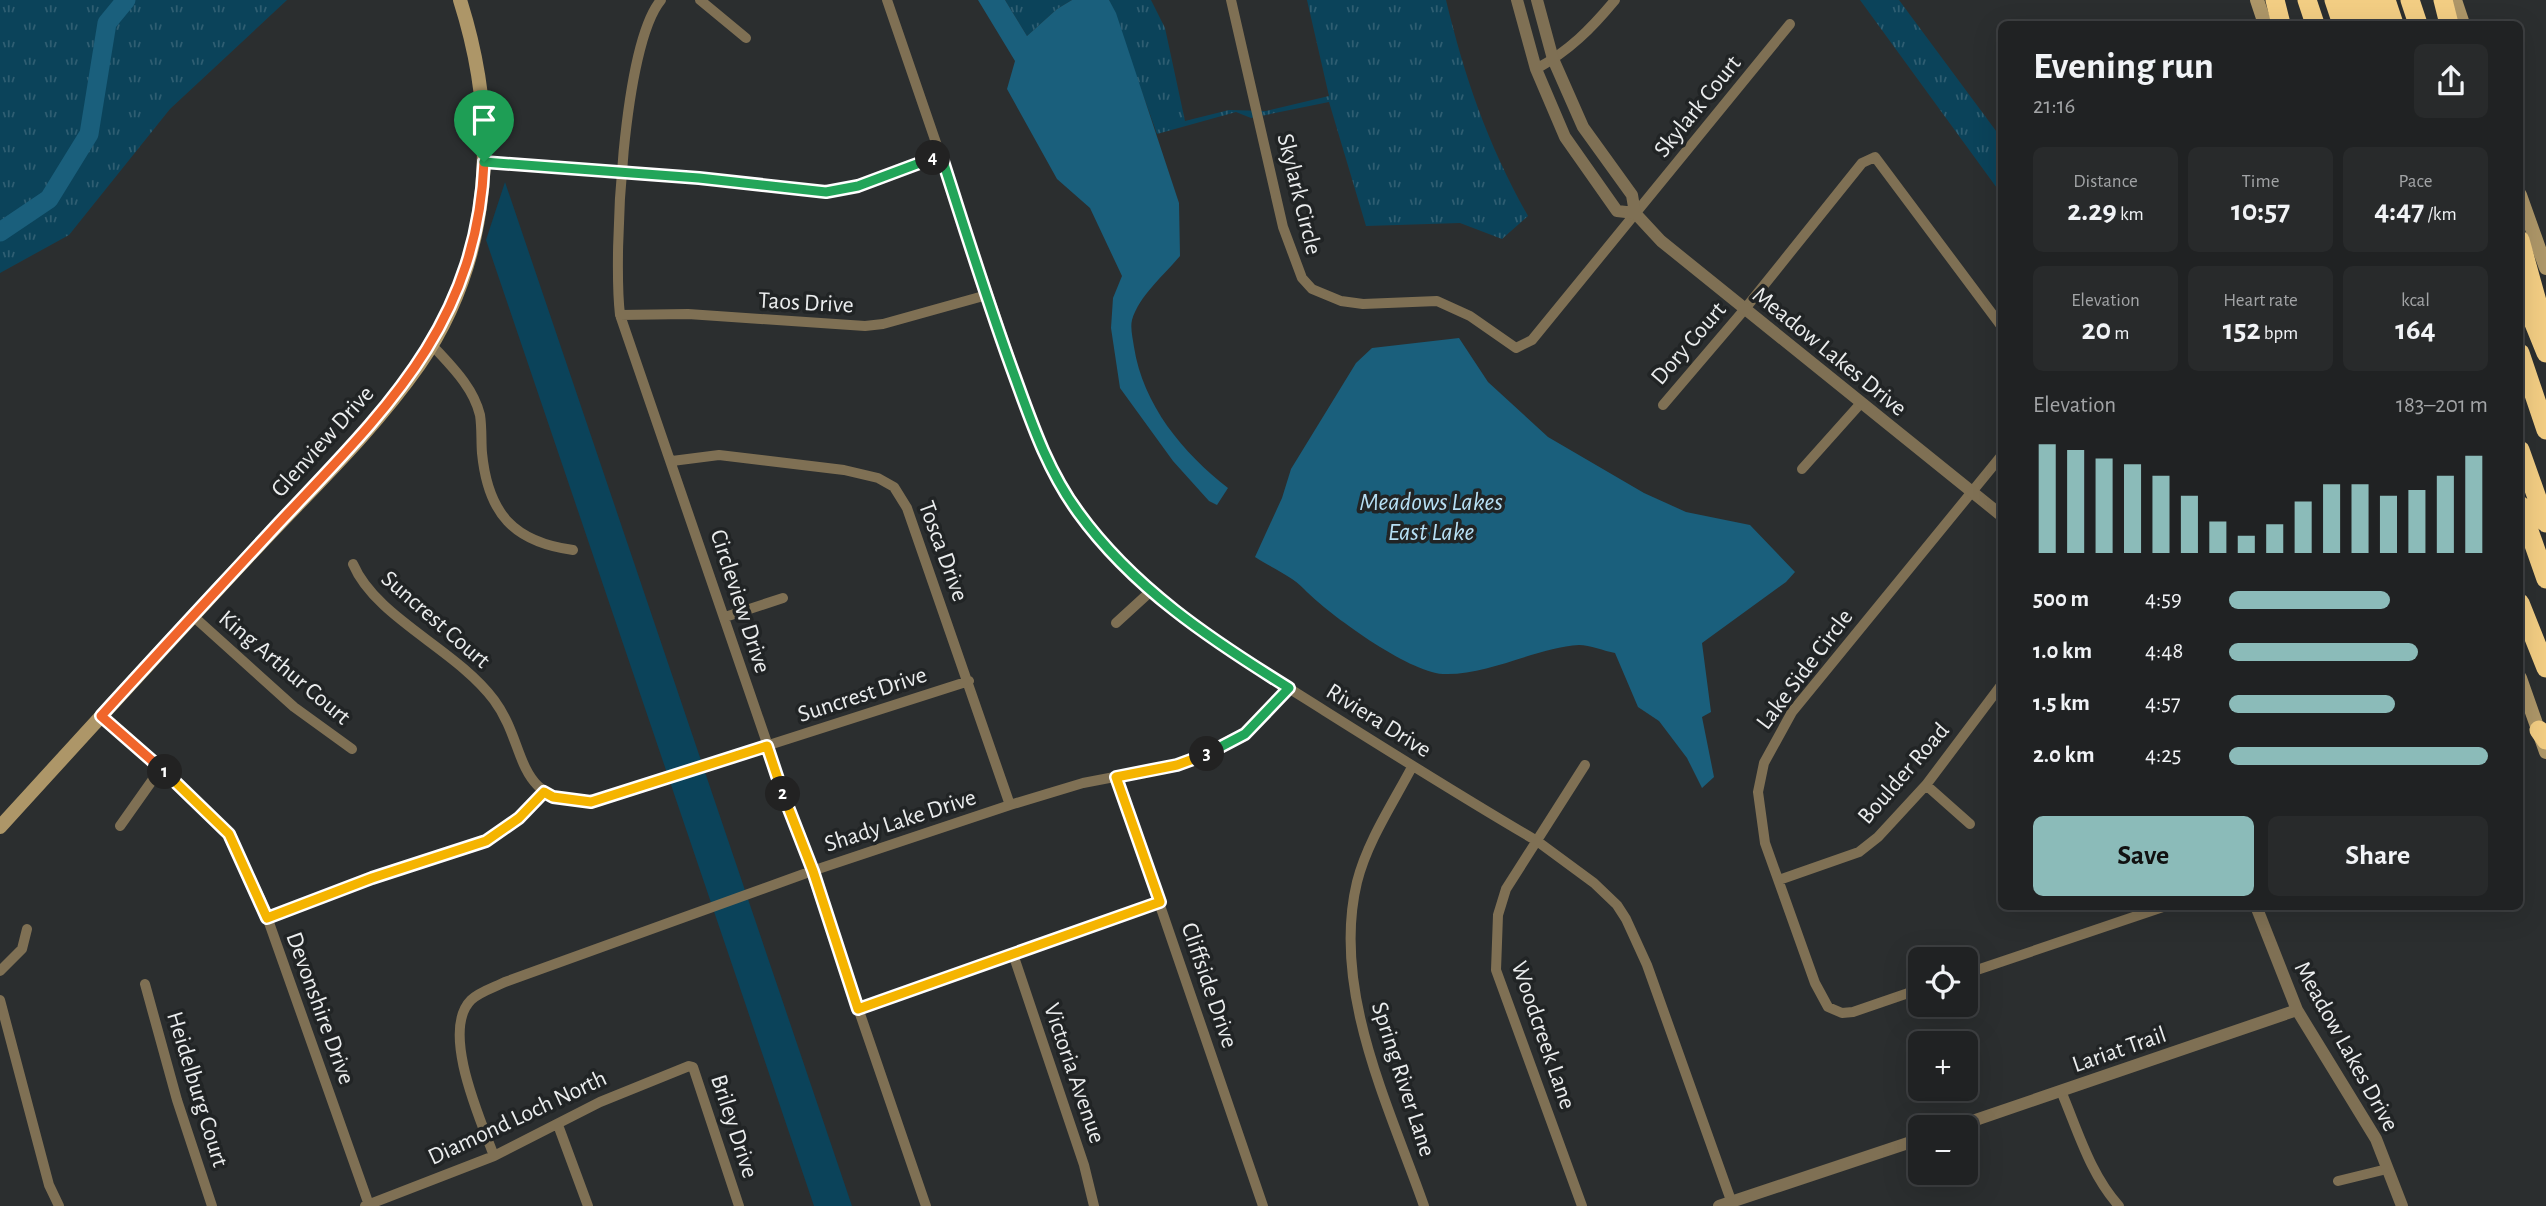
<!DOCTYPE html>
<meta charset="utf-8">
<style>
body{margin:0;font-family:"Alegreya Sans",sans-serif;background:#282a2b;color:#f1f3f6;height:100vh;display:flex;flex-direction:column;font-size:26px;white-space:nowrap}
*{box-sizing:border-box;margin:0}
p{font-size:23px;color:#a2a4a6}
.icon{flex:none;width:38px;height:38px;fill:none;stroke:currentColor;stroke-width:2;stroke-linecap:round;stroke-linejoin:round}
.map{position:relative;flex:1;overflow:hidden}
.drawer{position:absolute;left:1998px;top:21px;width:525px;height:889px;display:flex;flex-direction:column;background:#202223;border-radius:10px;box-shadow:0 7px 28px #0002,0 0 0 2px #3d3f41}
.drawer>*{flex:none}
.tools{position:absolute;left:1908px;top:947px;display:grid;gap:14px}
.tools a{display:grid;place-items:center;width:70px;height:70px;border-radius:10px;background:#202223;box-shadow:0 7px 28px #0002,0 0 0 2px #3d3f41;font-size:35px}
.pin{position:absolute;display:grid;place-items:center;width:60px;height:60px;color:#fff;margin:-72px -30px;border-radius:50% 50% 50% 0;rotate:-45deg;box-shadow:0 0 7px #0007}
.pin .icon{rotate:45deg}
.km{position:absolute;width:35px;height:35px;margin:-18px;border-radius:50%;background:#222;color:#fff;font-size:19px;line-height:35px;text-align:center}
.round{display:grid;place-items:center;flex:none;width:74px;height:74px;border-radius:10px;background:#282a2b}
.overview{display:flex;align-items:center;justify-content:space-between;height:119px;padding:0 35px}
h1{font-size:38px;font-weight:600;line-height:52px}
.stats{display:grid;grid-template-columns:repeat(3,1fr);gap:10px;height:119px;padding:7px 35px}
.stats div{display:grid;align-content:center;border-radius:10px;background:#282a2b;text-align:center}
.stats b{font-size:30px;font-weight:600}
.stats small{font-size:19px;font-weight:400}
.stats p{font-size:19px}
.chart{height:196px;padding:14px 35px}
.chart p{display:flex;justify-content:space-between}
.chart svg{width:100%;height:126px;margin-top:7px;stroke:#8bbbb9;stroke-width:6}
.action{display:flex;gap:14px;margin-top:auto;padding:14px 35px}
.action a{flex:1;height:80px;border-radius:10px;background:#8bbbb9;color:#111;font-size:28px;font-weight:600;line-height:80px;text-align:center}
.action a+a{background:#282a2b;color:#f1f3f6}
ul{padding:0 35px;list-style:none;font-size:23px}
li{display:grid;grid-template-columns:112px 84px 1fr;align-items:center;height:52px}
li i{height:18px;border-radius:9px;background:#8bbbb9}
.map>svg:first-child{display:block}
.grass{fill:url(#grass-tufts)}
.park{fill:#0b435a}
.water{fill:#1a5f7c}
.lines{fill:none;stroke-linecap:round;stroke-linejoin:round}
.river{stroke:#1a5f7c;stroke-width:19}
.minor{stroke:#7f7054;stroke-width:10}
.tertiary{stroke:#7f7054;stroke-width:12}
.secondary{stroke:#ad9668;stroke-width:14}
.motorway{stroke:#f2cd83;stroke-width:19}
.split-1-casing{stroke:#fff;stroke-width:14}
.split-2-casing{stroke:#fff;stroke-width:14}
.split-3-casing{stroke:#fff;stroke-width:14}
.split-4-casing{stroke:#fff;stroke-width:14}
.split-5-casing{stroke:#fff;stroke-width:14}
.split-1{stroke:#f0652b;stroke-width:9}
.split-2{stroke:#f5b400;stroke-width:9}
.split-3{stroke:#f5b400;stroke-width:9}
.split-4{stroke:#22a559;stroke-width:9}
.split-5{stroke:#22a559;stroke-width:9}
.labels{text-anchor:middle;stroke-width:7;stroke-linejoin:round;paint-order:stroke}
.street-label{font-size:24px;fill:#ebedee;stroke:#212425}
.water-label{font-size:26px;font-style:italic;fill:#b6dff4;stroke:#212425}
</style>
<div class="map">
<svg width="2546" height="1206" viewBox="0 0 2546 1206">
<defs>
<pattern id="grass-tufts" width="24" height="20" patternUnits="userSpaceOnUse" patternTransform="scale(1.75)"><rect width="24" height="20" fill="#0b435a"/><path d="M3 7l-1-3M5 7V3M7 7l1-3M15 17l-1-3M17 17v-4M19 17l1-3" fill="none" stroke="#2f5e72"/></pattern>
</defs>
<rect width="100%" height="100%" fill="#2b2e2f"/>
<path class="grass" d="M0,0h287l-117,109 -101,126 -69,38z
M1005,0h67l-15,9 -30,27z
M1109,0h42l14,28 20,93 44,-11 37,1 63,-15 -22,-96h139c19,79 42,145 82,216l-26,23 -42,-16 -94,3 -37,-124 -78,16 -15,-6 -79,22z
M1860,0h39l103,139v56z"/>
<path class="park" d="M505,182l347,1024h-38l-328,-966z"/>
<path class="water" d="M978,0h27l22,36 30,-27 15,-9h37l7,13 63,190 1,53c-16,19 -41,40 -48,64 -2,8 1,19 2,27 9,58 49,106 94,141l-11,17 -8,-4 -36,-40 -53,-73 -9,-60 2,-30 9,-22 -32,-68 -33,-29 -50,-90 8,-28z
M1459,338l29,44 60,55 96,56 42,19 64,13 45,47 -9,10 -84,61 9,69 -9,5 12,60 -12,11 -15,-30 -28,-37 -21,-14 -23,-54c-11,-2 -25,-8 -36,-8 -41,2 -92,31 -136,29 -35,-2 -115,-60 -139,-85 -12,-13 -34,-22 -49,-32l27,-59 9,-29 65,-106 16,-15z"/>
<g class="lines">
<path class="river" d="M0,232l49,-33 40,-65 18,-111 19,-23"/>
<path class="minor" d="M661,0c-38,45 -48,254 -41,315l306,891
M700,0l46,38
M887,0l149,434c60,139 167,200 289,277 70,44 140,88 212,130l57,42 23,22 9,14 21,46 86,241
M1231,0l52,227 19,51 10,11 29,12 22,3 74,-3 33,15 46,32 16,-8 258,-316
M1536,69c33,-18 55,-40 79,-69
M484,162l216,16 126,14 31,-6 84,-31
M620,315l68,-1 177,12 18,-2 104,-29
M431,344c19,21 42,42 49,71 2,13 1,26 2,38 6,61 32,89 91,97
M1663,405l81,-95 118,-147 13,-6 127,170
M672,461l47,-6 125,15 34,8 16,9 13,21 103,297
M1802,469l59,-66
M353,564c23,54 103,85 141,136 35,47 18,103 97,102l378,-121
M193,616l101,91 58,42
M725,617l58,-19
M1116,623l35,-32
M101,716l60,52 68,66 32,66 108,305
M1412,767c-19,36 -45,75 -55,115 -26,108 32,224 67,324
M1116,777l147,429
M1926,785l44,39
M120,826l41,-58
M1779,880l80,-28 19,-15 48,-52 76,-101
M267,918l105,-40 114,-37 33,-23 24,-26
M1013,954l71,211 10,41
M0,971l22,-22 5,-20
M1965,974l201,-68
M145,984l32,116 35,106
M1920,989l-67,23 -11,1 -14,-6 -13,-24 -50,-140 -7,-51 6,-29 28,-51 210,-257
M0,1000l49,185 10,21
M858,1009l302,-107
M2061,1091c17,40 29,83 58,115
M558,1125l30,81
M494,1156c-13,-35 -54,-125 -23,-156 8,-8 24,-13 34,-18l307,-111 198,-66 73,-22 94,-18 32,-11 36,-20 43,-46
M2338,1181l49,-12
M365,1206l129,-50 106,-54 89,-36 4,1 46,139
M1582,1206l-86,-236 2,-55 8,-26 79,-124"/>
<path class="tertiary" d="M1517,0l19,69 29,68 52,74 18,2
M1537,0l16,59 30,68 49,68 3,18 26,28 341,275
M2256,906l41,104 79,129 26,67
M1955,1127l342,-117
M1719,1206l201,-67"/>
<path class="secondary" d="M2257,0l8,24
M2455,0l8,24
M2520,195l26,73
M2520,678l26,74
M0,827c82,-90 164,-180 247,-269 58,-63 123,-123 172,-193 75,-109 80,-243 41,-365"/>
<path class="motorway" d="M2275,0l6,24
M2307,0l8,24
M2334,0l8,24
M2348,0l8,24
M2367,0l8,24
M2386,0l8,24
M2410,0l8,24
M2443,0l6,24
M2520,240l26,94
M2520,289l26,64
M2520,353l26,77
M2520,450l26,73
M2520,505l26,74
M2520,603l26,65
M2539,730l7,10"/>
</g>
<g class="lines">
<defs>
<path id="split-1" d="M165,772l-64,-56c58,-64 117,-127 176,-191 105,-112 200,-198 207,-363"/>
<path id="split-2" d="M165,772l64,62 38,84 105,-40 114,-37 33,-23 25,-26 9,5 38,5 176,-56 16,48"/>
<path id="split-3" d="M783,794l30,77 45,138 302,-107 -44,-125 61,-12 30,-11"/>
<path id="split-4" d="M933,158l8,-3c24,74 47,149 74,222 17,47 33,94 63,135 55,76 132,127 211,176l-44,46 -38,20"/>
<path id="split-5" d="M484,162l215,16 127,14 32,-6 75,-28"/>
</defs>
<use href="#split-1" class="split-1-casing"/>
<use href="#split-2" class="split-2-casing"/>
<use href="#split-3" class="split-3-casing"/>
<use href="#split-4" class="split-4-casing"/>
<use href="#split-5" class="split-5-casing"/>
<use href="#split-1" class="split-1"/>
<use href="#split-2" class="split-2"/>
<use href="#split-3" class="split-3"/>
<use href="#split-4" class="split-4"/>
<use href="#split-5" class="split-5"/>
</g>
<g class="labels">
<g class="street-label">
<text transform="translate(1697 106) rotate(-51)" y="8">Skylark Court</text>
<text transform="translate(1300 194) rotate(76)" y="8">Skylark Circle</text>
<text transform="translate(806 302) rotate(3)" y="8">Taos Drive</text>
<text transform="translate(1688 343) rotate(-49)" y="8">Dory Court</text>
<text transform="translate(1830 351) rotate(39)" y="8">Meadow Lakes Drive</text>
<text transform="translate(322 441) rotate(-48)" y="8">Glenview Drive</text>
<text transform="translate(944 551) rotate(70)" y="8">Tosca Drive</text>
<text transform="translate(741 601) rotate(72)" y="8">Circleview Drive</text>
<text transform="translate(436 619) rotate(41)" y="8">Suncrest Court</text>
<text transform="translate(285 667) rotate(40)" y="8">King Arthur Court</text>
<text transform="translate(1804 669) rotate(-53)" y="8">Lake Side Circle</text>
<text transform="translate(862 694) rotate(-18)" y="8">Suncrest Drive</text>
<text transform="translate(1379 720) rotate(32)" y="8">Riviera Drive</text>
<text transform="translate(1903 773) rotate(-49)" y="8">Boulder Road</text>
<text transform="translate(900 820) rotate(-18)" y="8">Shady Lake Drive</text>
<text transform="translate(1210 985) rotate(71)" y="8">Cliffside Drive</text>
<text transform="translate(321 1008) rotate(70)" y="8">Devonshire Drive</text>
<text transform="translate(1544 1035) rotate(71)" y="8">Woodcreek Lane</text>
<text transform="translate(2347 1046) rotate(61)" y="8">Meadow Lakes Drive</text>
<text transform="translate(2119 1049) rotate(-19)" y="8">Lariat Trail</text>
<text transform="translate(1075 1073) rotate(71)" y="8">Victoria Avenue</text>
<text transform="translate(1404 1079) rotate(72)" y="8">Spring River Lane</text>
<text transform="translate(198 1089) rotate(73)" y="8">Heidelburg Court</text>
<text transform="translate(517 1117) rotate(-25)" y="8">Diamond Loch North</text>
<text transform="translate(735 1126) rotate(72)" y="8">Briley Drive</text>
</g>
<g class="water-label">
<text x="1431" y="510">Meadows Lakes<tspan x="1431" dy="30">East Lake</tspan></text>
</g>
</g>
</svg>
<div class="tools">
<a><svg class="icon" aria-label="locate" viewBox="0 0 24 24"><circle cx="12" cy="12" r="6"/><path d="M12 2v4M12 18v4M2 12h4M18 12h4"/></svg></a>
<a>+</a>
<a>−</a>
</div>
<div class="pin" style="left:484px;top:162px;background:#1e9e55"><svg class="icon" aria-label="arrive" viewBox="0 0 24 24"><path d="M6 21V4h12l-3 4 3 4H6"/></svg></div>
<b class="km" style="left:165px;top:772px">1</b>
<b class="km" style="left:783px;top:794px">2</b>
<b class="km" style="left:1207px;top:754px">3</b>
<b class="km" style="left:933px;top:158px">4</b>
<section class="drawer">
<div class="overview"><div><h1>Evening run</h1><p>21:16</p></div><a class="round"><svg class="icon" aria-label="share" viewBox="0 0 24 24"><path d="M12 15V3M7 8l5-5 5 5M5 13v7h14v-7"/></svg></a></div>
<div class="stats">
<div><p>Distance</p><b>2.29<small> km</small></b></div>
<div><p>Time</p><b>10:57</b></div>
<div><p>Pace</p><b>4:47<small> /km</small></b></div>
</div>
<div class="stats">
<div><p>Elevation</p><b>20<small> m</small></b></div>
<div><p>Heart rate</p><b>152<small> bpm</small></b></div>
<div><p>kcal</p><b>164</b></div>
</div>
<div class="chart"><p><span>Elevation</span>183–201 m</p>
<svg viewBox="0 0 160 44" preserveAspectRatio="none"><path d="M5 44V6M15 44V8M25 44V11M35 44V13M45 44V17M55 44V24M65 44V33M75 44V38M85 44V34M95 44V26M105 44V20M115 44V20M125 44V24M135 44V22M145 44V17M155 44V10"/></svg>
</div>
<ul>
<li><b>500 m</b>4:59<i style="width:62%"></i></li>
<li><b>1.0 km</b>4:48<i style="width:73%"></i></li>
<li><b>1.5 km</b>4:57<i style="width:64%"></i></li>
<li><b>2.0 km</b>4:25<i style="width:100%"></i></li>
</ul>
<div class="action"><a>Save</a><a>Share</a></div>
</section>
</div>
